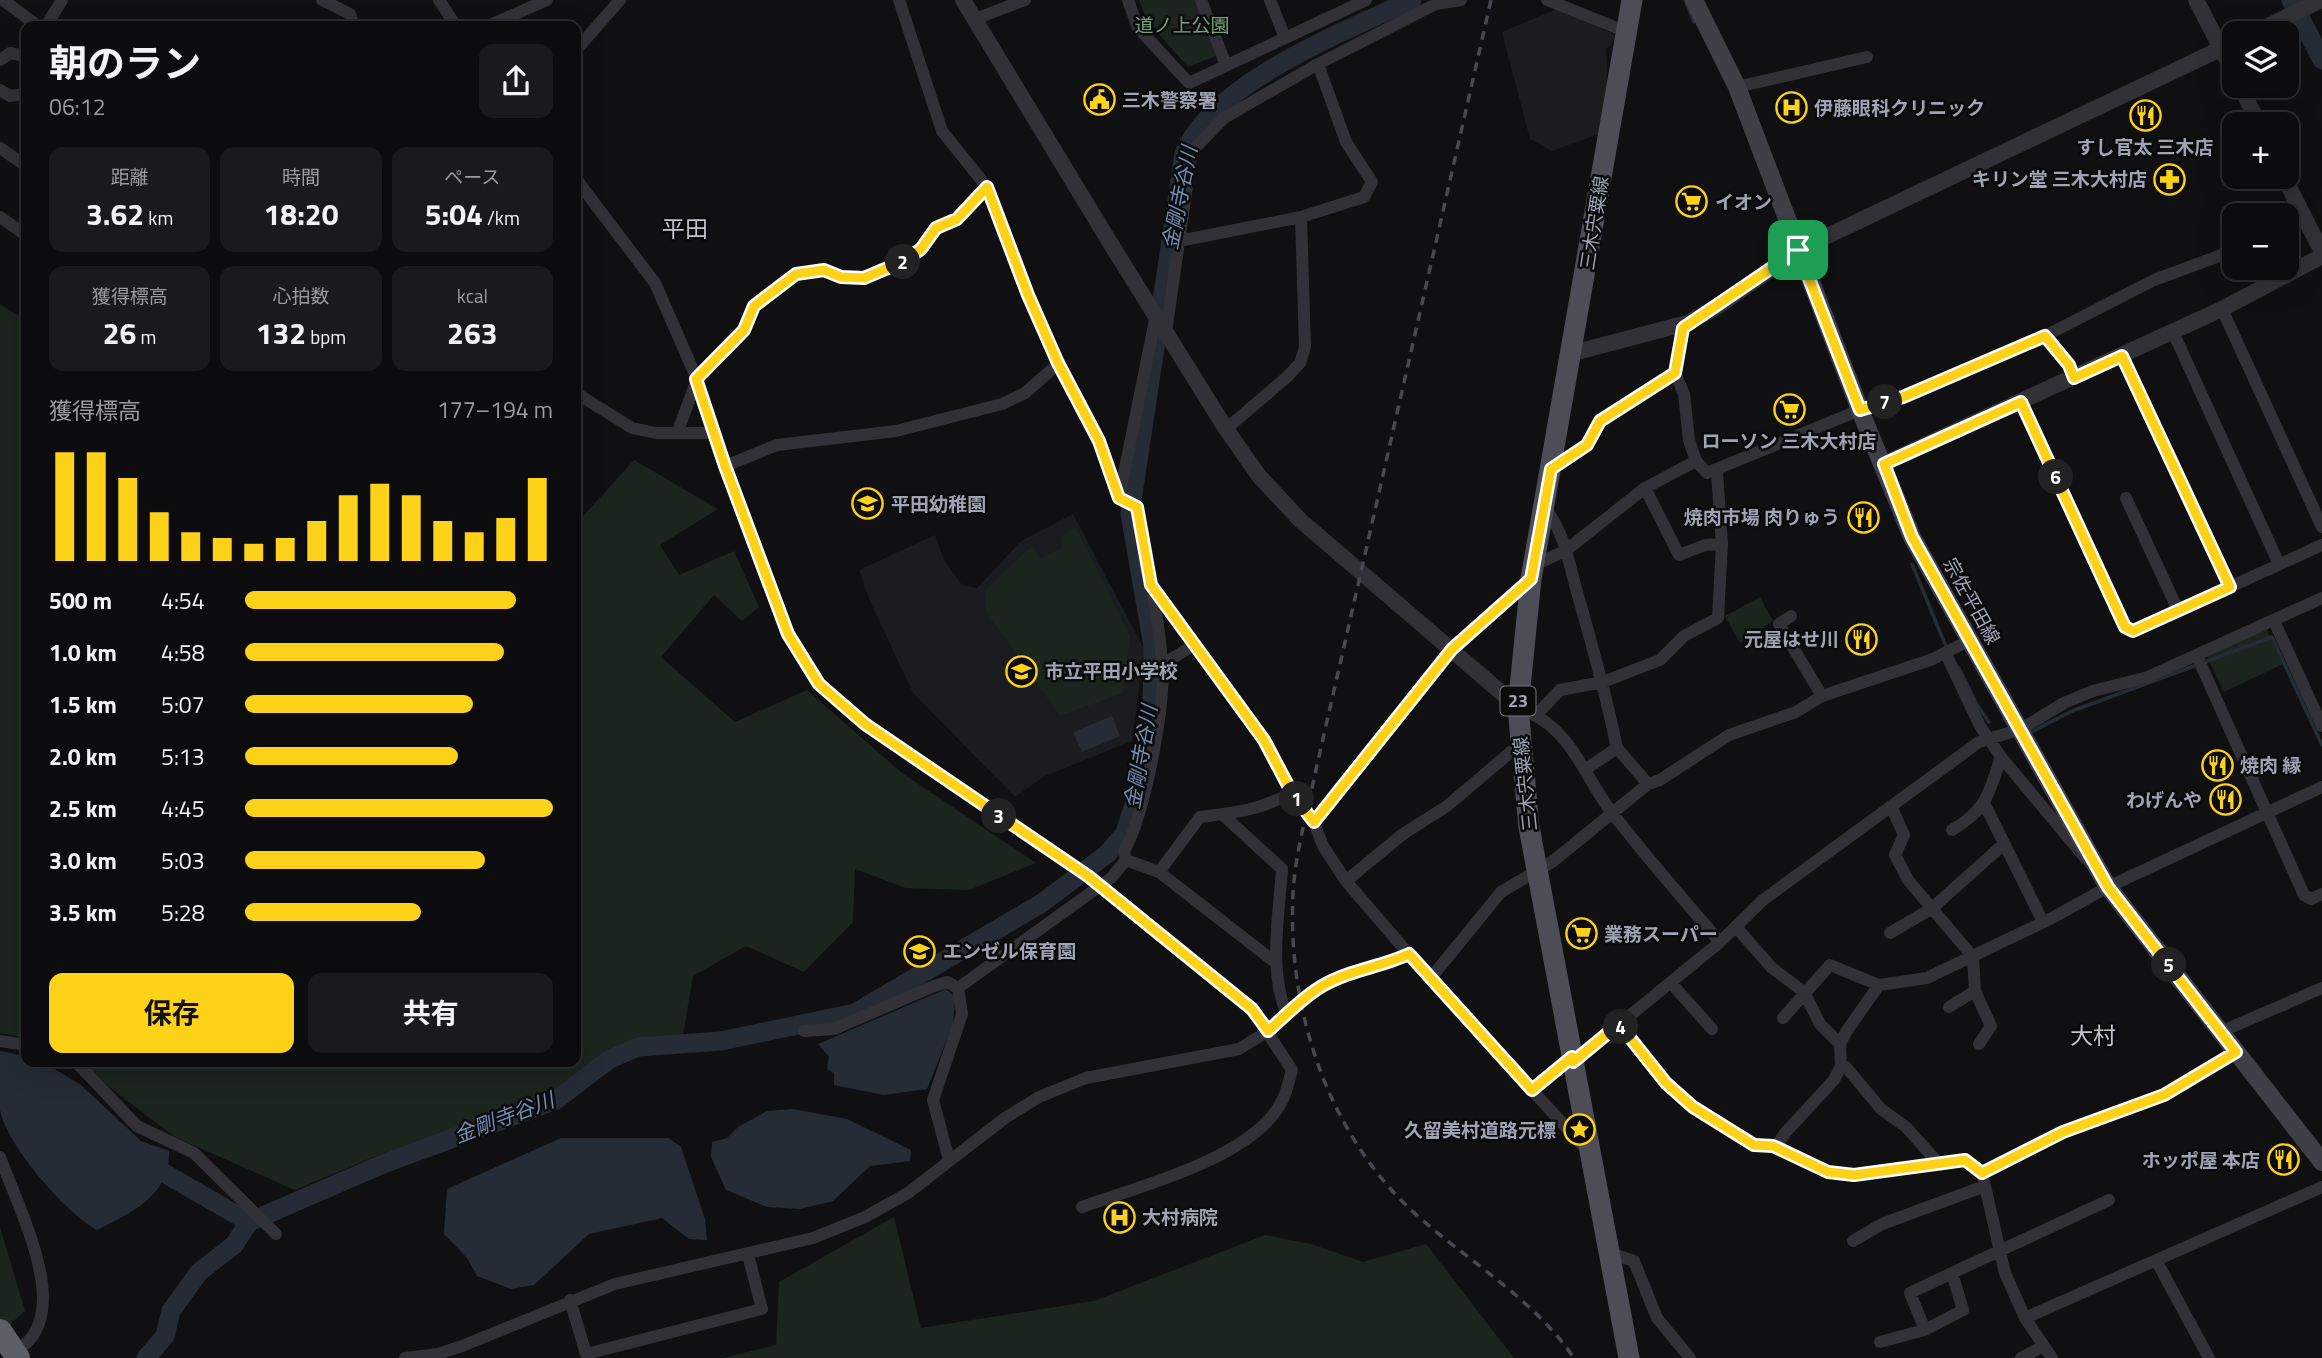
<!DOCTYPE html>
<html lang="ja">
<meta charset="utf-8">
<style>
body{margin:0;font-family:"Titillium Web","Noto Sans JP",sans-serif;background:#1a1a1c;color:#f1f3f6;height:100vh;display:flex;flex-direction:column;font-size:26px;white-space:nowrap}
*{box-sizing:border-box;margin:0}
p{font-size:23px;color:#9a9b9e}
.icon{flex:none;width:38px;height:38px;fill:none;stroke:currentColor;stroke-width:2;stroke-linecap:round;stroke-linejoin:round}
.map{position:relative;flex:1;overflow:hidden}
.side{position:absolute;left:21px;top:21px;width:560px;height:1046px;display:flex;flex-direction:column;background:#0c0c0e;border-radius:14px;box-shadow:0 7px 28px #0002,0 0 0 2px #2c2c2e}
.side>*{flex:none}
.fabs{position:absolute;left:2222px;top:21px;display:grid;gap:14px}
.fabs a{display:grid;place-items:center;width:77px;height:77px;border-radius:14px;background:#0c0c0e;box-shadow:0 7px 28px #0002,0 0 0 2px #2c2c2e;font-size:35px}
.pin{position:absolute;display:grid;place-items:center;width:60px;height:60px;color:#fff;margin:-30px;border-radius:14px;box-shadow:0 4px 10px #0006}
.km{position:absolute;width:35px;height:35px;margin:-18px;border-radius:50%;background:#222;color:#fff;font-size:19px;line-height:35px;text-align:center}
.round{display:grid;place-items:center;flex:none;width:74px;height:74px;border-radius:14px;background:#1a1a1c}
.summary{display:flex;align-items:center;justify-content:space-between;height:119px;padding:0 28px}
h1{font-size:38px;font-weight:700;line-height:52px}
.metrics{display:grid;grid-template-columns:repeat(3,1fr);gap:10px;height:119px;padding:7px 28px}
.metrics div{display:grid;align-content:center;border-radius:14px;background:#1a1a1c;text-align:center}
.metrics b{font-size:30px;font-weight:700}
.metrics small{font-size:19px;font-weight:400}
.metrics p{font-size:19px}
.chart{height:196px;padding:14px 28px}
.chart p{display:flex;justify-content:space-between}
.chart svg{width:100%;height:126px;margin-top:7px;stroke:#ffd21a;stroke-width:6}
.primary-button{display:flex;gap:14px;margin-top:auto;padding:14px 28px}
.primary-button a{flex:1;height:80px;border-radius:14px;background:#ffd21a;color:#111;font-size:28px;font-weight:700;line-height:80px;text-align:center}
.primary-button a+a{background:#1a1a1c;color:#f1f3f6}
ul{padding:0 28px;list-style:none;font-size:23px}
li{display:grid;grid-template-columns:112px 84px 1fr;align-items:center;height:52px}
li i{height:18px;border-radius:9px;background:#ffd21a}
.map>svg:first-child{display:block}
.built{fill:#1b1c1f}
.green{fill:#1c241e}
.water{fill:#252c36}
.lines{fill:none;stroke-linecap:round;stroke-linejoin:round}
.stream{stroke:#252c36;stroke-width:3.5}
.river{stroke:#252c36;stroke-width:19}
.minor{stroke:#313137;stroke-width:12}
.tertiary{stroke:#313137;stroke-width:16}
.secondary{stroke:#3e3f47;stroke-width:18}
.primary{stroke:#4c4d56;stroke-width:21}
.rail{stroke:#474850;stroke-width:3.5;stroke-dasharray:9 7;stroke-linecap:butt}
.motorway-bridge{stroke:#5c5e68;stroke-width:24}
.route-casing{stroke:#fff;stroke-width:14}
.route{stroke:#ffd21a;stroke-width:9}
.labels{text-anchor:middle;stroke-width:5;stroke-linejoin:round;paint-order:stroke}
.shield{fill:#0b0b0c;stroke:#737582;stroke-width:2}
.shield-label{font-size:18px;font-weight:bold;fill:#9fa3b4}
.park-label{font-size:19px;fill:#74a17d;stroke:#0b0b0c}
.poi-label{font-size:19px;font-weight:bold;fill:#9fa3b4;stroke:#0b0b0c;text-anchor:start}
.street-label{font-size:19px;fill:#9fa3b4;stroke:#0b0b0c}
.water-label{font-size:21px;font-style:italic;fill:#728cb3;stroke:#0b0b0c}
.quarter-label{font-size:23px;fill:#c1c3cf;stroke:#0b0b0c}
</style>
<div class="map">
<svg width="2322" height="1358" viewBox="0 0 2322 1358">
<rect width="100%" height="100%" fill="#101012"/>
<path class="built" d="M1557,9l58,26 -5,12 -4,1 2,47 -7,38 -49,18 -22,-12 -28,-107z
M1073,514l71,135 -12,92 -87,35 -30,21 -102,-104 -43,-92 -11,-31 76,-35 9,25 18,25 15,3 44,-47z"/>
<path class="green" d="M1139,0h59l18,56 -28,11 -41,-46z
M0,304l26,16v718l-26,-5z
M634,460l84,49 -58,36 19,30 55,-24 25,56 -17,14 -28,-26 -53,62 74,65 72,-32 95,83 134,90 -67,27 -63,-2 -51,-19 -2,53 -49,50 -58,-26 -53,30 -10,59 -70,13 -63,47 -179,63 -76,32 -120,-53 -99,-75h500v-538z
M1076,527l54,109 -7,57 -63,23 -74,-105v-22l40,-38 8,-5 5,13 24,-12 -2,-11z
M1760,597l13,24 -33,22 -15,-27z
M2265,626l18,38 -59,28 -16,-34 2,-7z
M894,1217l27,111 173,-27 171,-66 46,9 52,18 63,-18 88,114h-791l53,-13 3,-63z
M0,1227l25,84 -25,22z"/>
<path class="water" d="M1112,716l8,20 -38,16 -9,-20z
M946,989l9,8 -2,27 -26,65 -43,6 -50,-10v-12l-7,-4 2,-12 -11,-13z
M0,1051l26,5v6h17l38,23 60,56 28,10c1,46 -38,61 -72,79 -31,-17 -90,-84 -97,-120 0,-18 0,-41 0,-59z
M793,1109l54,10 64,31 -1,11 -40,5 -37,35 -33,8 -33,-2 -41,-17 -15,-33 1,-15 15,-4 11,-11 29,-16z
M561,1138h107l13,9 24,72 2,21 -18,-1 -27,-21 -73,16 -55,51 -23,4 -34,-13 -10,-18 -23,-24 3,-45z"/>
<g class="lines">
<path class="stream" d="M1685,0l9,22
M1912,564l35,85
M2205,662l67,-25 50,108
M1959,668l18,37 12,17
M2031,732l41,-21 125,-46"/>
<path class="river" d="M2291,0l31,60
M164,1173l85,49
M146,1358l19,-22 6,-25 28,-39 35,-27 15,-23 134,-58 173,-64 54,-41 28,-12 83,-6 134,-28 187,-110 65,-49 18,-21 15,-48 12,-76 1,-63 -23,-132 54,-360c26,-70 163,-124 228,-154"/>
<path class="minor" d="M3,0l35,26
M322,0l28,14 4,12
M439,0l17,26
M899,0l43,131 45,56 41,108 30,69 41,77 20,57
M1128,0l10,28 51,55 177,-83
M1201,0l25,65
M1270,0l15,38
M1547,0l80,32
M975,19l50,-19
M46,26l16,-26
M488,26l59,-26
M576,50l44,-50
M0,60l10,-7 16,3
M1737,87l130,-30
M0,90l10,6 16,-2
M0,148l26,18
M576,179l79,104 42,96 28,87 63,168 31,50 46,40 223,152 164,133 40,61c-3,10 -5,22 -10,31 -28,57 -143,85 -200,106
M0,217l26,18
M2287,219l13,-9
M1179,241l122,-24
M2222,309l100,218
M1687,323l-4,5 -8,45 9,21 5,46 7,21 11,12 153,-63 43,-13 134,-57 117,-60 81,-30
M1166,332l26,-181 32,-33 94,-54 118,-60 25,-4
M2173,332l106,232
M2045,336l24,29 5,13
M2122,356l108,231
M576,393l56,35 24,5h58
M2021,402l104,225 8,4 189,-86
M1226,429l61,-52 13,-14 5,-16 -4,-130 63,-20 8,-15 -26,-40 -28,-78
M678,431l19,-52 47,-49 10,-24 9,-6 32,-26 29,-4 17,7 23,1 40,-17 17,-12 15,-21 21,-9 30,-32
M725,466l52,-21 119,-14 106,-27 23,-11 33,-29
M1551,469l36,-24 13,-24 75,-48
M1645,488l34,67 26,-10 17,-1
M2126,498l52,112
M1544,508c20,21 25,56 33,84 15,52 29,103 40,156l-31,21
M1534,565l31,-14 80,-63 51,-27
M1153,588l111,152 28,53 22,29 9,24 23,35 84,98 157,171
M1791,616l-12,8 43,72
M2274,621l48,105
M1946,654l34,72 21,31 85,102
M2197,656l107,239 7,4 11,-5
M1163,664l31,-19
M1530,713c43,19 56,67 83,101 34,44 71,86 107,128
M1536,715l24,-25 43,-8 57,-22 24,-24 34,-18 4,-74 -5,-72
M1617,748l31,36
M1985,805l58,117
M1891,806l13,29 -9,20 13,25 65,77 2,34 -26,16
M1222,814l60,55c-3,47 -14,101 5,146
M1314,822l138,-173 78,-69
M1952,830c35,-20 37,-37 49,-73
M1126,860l33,12 41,-55c38,-5 56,-6 92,-24
M1159,872l117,91
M1346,881l57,-47 44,-28 72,-61
M1736,927l36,41 32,24 16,32 20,20
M1890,933l41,-24 73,-65
M1430,979l71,-87 51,-30 96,-78 12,-4 69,-45 67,-23 26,-16 111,-37 37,-19
M1671,983l41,46
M1975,991l16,35 -12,18
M1783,1018l47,-53 49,20
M1619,1024l47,59 27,23 61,39 19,1 55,26 26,3 111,-15 17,13 23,100 20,45 27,40
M804,1031l30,-2 100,-43 13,-4 11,6
M2220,1032l102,-44
M0,1041l26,4
M76,1062l61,64 57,27 82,81
M1573,1062l147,-120 43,-42 216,-158 42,-13 43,-26 29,-12 55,-14 174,-79
M1841,1066l5,1 35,42 25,18 34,38
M1532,1090l40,-33
M1776,1147l9,-14 49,-53 7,-14 -1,-22 6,-12 33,-47 48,-7 125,-60 56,-31 214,-100
M0,1157c16,45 61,131 35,175 -4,9 -15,17 -22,23
M949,1160l-16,-60 29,-86 -4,-26 153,-110 15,-18 -2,-9c21,-37 42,-147 38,-189 -4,-52 -16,-104 -25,-155l-18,-9 37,-183
M1982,1173l81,-41 101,-37 72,-43
M1853,1241l29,-17 103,-38
M1610,1257l9,-1 15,5 23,57 33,40
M2157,1262l52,96
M570,1300l16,54 176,-45 -14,-54
M2025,1318l297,-131
M1925,1330l-15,-37 42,-20
M1880,1342l45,-12 38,-20 -11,-37 157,-73
M405,1358l33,-4 24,-8 153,-62 198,-46 52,-21 43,-24 97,-75 34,-21 47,-19 153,-29 29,-18 53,-45 32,-14 35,-8 21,-10
M2021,1358l23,-12"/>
<path class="tertiary" d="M963,0l146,241 117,188 33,47 41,44 218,187
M2196,0l39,75
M2254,33l67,-33
M2240,86l19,38
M2284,177l38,75
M1573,353l114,-30 30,-16 81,-57 437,-208
M1883,464l339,-155 100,-53"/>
<path class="secondary" d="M1694,0l43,87 123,323 52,127 196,350 214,275"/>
<path class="primary" d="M1629,1358l-100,-531 -11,-120 13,-128 101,-579"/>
<path class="rail" d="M1491,0l-176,774c-8,39 -20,80 -22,120 -6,119 37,246 128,325 52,45 114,82 153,139"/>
<path class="motorway-bridge" d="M0,1331l18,27"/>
</g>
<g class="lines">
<defs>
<path id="route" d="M987,187l41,108 30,68 41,78 20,57 18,9 14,78 113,155 28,53 22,29 138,-173 79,-70 20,-110 36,-24 13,-24 75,-48 8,-45 115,-78 62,160 43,-13 142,-61 24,29 5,13 48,-22 108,231 -97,44 -8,-4 -104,-225 -137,62 28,73 196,350 128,165 -72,43 -101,37 -81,41 -17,-13 -111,15 -26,-3 -55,-26 -19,-1 -61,-38 -27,-24 -47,-59 -46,38 -1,-5 -40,33 -123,-136c-28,13 -60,16 -87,32 -19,11 -37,30 -54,45l-16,-22 -164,-133 -223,-152 -46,-40 -31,-50 -63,-168 -29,-87 48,-49 10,-24 42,-32 28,-4 17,7 23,1 40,-17 17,-12 15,-21 21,-9z"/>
</defs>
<use href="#route" class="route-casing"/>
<use href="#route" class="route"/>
</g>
<defs>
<symbol id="civic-ring" viewBox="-11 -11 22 22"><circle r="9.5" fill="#0b0b0c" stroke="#ffd21a" stroke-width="1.5"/><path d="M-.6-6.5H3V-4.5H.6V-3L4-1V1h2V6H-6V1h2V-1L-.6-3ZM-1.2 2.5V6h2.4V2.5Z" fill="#ffd21a"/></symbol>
<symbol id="hospital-ring" viewBox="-11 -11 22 22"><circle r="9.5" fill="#0b0b0c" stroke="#ffd21a" stroke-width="1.5"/><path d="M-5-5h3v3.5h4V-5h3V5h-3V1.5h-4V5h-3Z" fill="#ffd21a"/></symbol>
<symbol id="restaurant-ring" viewBox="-11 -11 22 22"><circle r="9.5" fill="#0b0b0c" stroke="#ffd21a" stroke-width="1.5"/><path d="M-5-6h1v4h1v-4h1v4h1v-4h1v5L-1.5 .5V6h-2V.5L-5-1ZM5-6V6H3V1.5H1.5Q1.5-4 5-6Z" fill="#ffd21a"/></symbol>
<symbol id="pharmacy-ring" viewBox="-11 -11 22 22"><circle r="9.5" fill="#0b0b0c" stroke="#ffd21a" stroke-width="1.5"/><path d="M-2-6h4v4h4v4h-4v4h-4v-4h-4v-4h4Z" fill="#ffd21a"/></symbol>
<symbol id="supermarket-ring" viewBox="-11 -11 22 22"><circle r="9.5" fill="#0b0b0c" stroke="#ffd21a" stroke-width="1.5"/><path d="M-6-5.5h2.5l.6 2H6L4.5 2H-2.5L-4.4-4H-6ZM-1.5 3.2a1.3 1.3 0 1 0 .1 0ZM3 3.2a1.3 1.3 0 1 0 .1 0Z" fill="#ffd21a"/></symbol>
<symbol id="school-ring" viewBox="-11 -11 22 22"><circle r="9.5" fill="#0b0b0c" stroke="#ffd21a" stroke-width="1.5"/><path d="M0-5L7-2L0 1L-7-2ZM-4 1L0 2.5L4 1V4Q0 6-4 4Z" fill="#ffd21a"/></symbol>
<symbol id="sight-ring" viewBox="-11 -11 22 22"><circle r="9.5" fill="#0b0b0c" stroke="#ffd21a" stroke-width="1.5"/><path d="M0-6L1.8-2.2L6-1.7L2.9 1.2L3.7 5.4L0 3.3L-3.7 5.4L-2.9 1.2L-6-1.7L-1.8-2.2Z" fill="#ffd21a"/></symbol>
</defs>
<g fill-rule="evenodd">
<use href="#civic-ring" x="1082" y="82" width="35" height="35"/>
<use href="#hospital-ring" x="1774" y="90" width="35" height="35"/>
<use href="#restaurant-ring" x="2128" y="98" width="35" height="35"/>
<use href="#pharmacy-ring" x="2152" y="162" width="35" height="35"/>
<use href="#supermarket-ring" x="1674" y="184" width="35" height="35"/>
<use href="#supermarket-ring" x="1772" y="392" width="35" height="35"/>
<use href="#school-ring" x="850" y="486" width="35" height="35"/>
<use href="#restaurant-ring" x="1846" y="500" width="35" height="35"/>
<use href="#restaurant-ring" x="1844" y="622" width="35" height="35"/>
<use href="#school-ring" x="1004" y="654" width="35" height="35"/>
<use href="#restaurant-ring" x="2200" y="748" width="35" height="35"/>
<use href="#restaurant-ring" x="2208" y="782" width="35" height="35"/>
<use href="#supermarket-ring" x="1564" y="916" width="35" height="35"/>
<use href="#school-ring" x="902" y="934" width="35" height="35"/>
<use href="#sight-ring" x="1562" y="1112" width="35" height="35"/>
<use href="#restaurant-ring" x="2266" y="1142" width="35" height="35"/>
<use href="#hospital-ring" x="1102" y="1200" width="35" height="35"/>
</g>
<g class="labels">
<rect class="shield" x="1500.5" y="686.5" width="35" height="29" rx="5"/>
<g class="shield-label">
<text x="1518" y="707">23</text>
</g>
<g class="park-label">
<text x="1182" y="32">道ノ上公園</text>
</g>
<g class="poi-label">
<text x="1122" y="107">三木警察署</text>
<text x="1814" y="115">伊藤眼科クリニック</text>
<text x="2145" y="154" text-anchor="middle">すし官太 三木店</text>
<text x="2147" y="186" text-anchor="end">キリン堂 三木大村店</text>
<text x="1715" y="209">イオン</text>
<text x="1789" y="448" text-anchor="middle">ローソン 三木大村店</text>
<text x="891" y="511">平田幼稚園</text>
<text x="1840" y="524" text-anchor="end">焼肉市場 肉りゅう</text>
<text x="1839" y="646" text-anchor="end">元屋はせ川</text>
<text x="1045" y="678">市立平田小学校</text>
<text x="2240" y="772">焼肉 縁</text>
<text x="2202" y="807" text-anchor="end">わげんや</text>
<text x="1604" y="941">業務スーパー</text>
<text x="943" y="958">エンゼル保育園</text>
<text x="1556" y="1137" text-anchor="end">久留美村道路元標</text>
<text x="2260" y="1167" text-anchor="end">ホッポ屋 本店</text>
<text x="1142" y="1224">大村病院</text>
</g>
<g class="street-label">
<text transform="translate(1594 223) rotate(-81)" y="7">三木宍粟線</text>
<text transform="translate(1972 601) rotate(61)" y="7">宗佐平田線</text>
<text transform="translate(1525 784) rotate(-96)" y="7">三木宍粟線</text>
</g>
<g class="water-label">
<text transform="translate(1180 198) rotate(-79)" y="7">金剛寺谷川</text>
<text transform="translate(1141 757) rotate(-80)" y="7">金剛寺谷川</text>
<text transform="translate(504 1118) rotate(-21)" y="7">金剛寺谷川</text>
</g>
<g class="quarter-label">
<text x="685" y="237">平田</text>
<text x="2093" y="1044">大村</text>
</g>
</g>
</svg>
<div class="fabs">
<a><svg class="icon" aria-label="layers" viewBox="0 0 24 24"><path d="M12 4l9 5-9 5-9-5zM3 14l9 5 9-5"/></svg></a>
<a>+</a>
<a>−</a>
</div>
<div class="pin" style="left:1798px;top:250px;background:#1e9e55"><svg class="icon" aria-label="arrive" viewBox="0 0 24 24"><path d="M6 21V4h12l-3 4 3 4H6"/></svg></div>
<b class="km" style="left:1297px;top:799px">1</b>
<b class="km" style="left:903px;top:262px">2</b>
<b class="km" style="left:999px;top:816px">3</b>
<b class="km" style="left:1621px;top:1027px">4</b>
<b class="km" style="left:2169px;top:965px">5</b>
<b class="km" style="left:2056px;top:477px">6</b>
<b class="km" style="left:1885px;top:402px">7</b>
<section class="side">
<div class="summary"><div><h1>朝のラン</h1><p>06:12</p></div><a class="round"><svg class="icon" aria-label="share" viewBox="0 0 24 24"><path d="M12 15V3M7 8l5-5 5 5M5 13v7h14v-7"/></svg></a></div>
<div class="metrics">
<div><p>距離</p><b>3.62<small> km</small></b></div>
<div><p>時間</p><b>18:20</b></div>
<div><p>ペース</p><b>5:04<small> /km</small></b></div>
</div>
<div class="metrics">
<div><p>獲得標高</p><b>26<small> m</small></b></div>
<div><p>心拍数</p><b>132<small> bpm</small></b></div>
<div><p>kcal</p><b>263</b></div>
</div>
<div class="chart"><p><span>獲得標高</span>177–194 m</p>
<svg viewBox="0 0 160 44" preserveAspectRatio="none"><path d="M5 44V6M15 44V6M25 44V15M35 44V27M45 44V34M55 44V36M65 44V38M75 44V36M85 44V30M95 44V21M105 44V17M115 44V21M125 44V30M135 44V34M145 44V29M155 44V15"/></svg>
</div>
<ul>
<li><b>500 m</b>4:54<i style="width:88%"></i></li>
<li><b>1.0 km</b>4:58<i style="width:84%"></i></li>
<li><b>1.5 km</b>5:07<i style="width:74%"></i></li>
<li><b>2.0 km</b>5:13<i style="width:69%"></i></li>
<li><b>2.5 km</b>4:45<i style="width:100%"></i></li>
<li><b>3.0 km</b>5:03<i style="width:78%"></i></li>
<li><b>3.5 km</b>5:28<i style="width:57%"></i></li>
</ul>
<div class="primary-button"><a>保存</a><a>共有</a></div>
</section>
</div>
